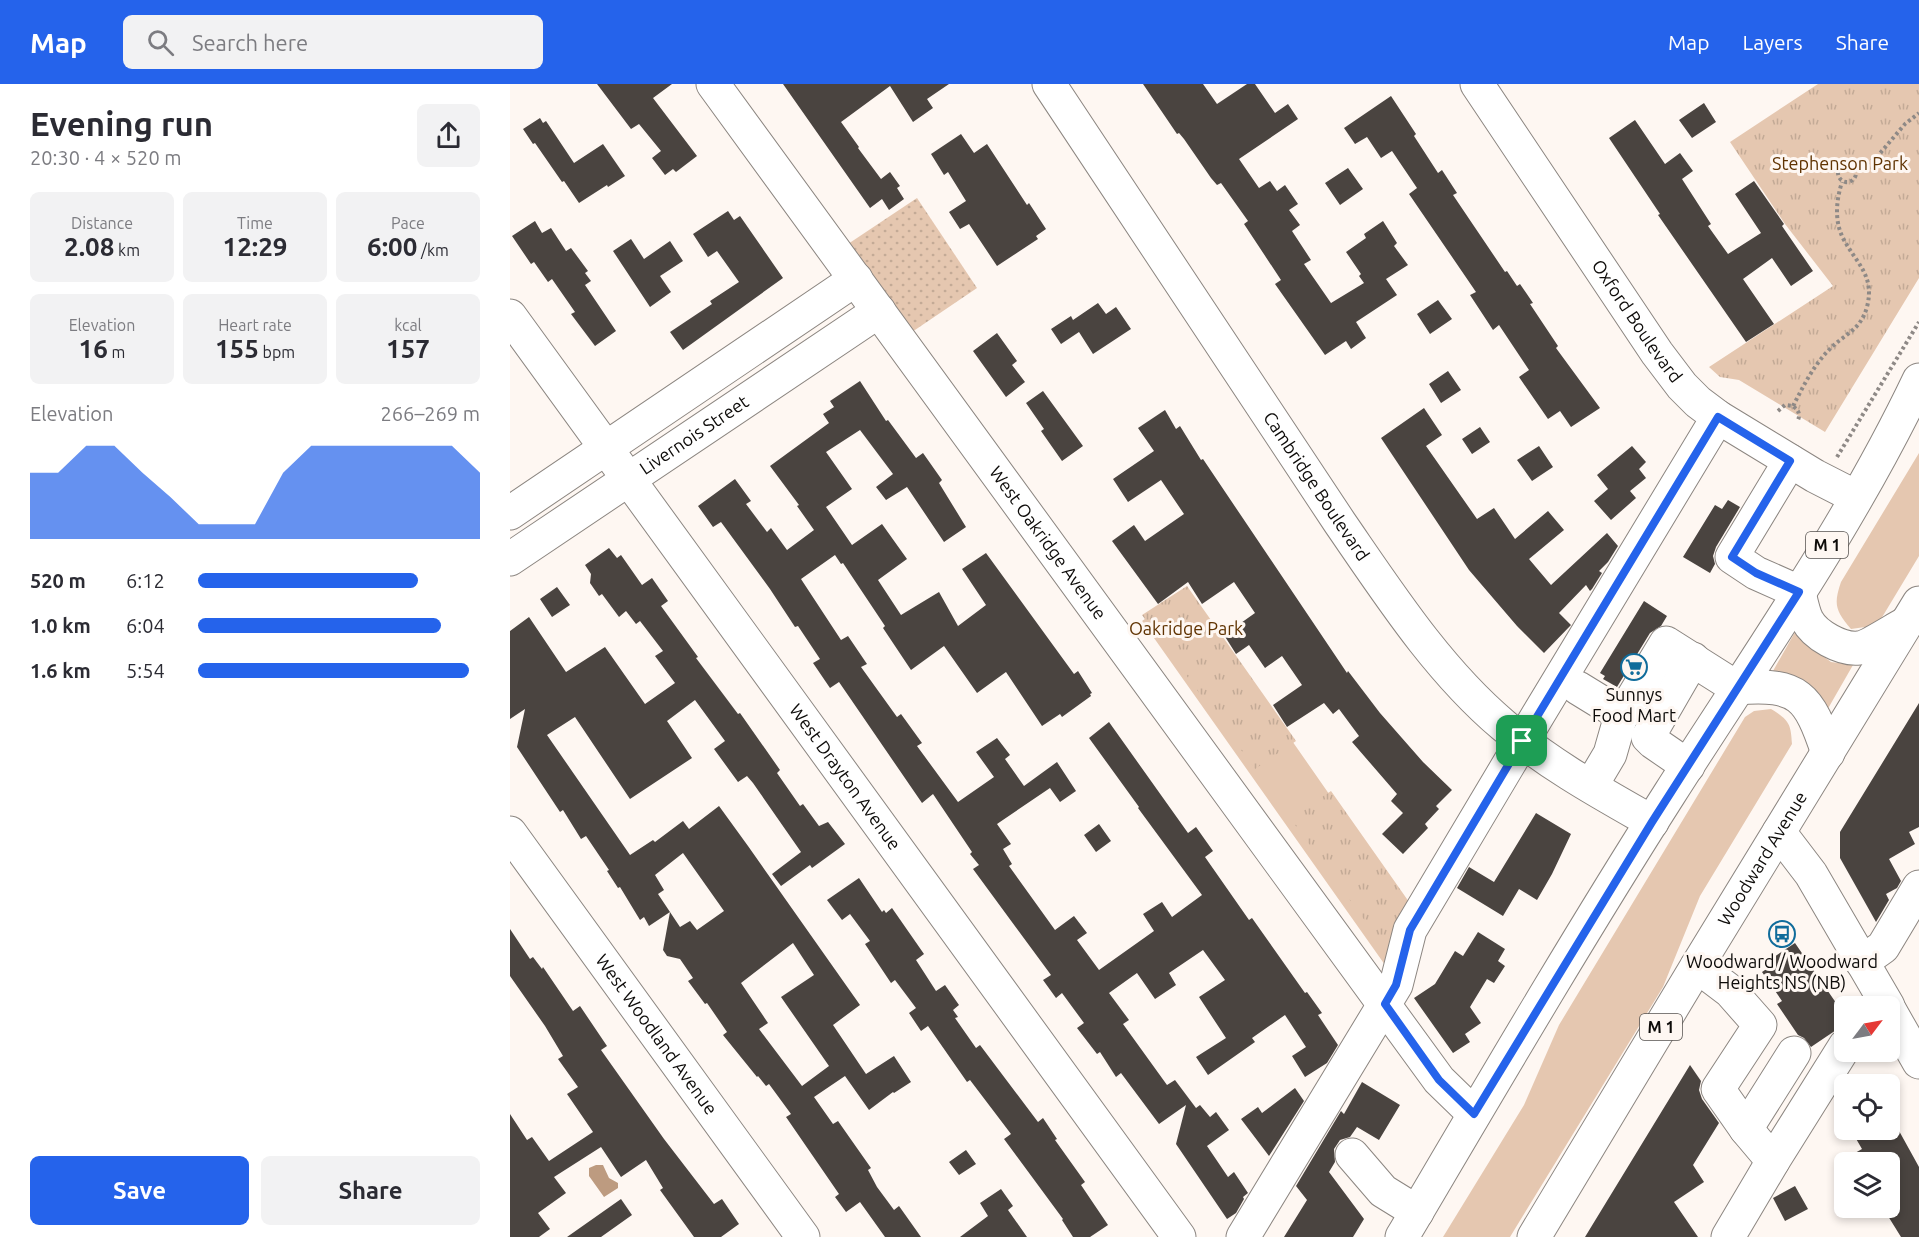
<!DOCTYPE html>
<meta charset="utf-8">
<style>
body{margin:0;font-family:Ubuntu,sans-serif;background:#f2f2f3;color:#2b2b33;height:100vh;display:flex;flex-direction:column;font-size:22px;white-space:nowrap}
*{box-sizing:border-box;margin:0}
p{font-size:20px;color:#7c7c81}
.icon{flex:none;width:33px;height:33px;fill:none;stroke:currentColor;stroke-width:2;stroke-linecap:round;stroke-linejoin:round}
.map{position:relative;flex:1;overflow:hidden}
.panel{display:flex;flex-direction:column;background:#fff;width:510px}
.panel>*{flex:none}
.needle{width:39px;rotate:58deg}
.fabs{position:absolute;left:1324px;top:912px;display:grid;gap:12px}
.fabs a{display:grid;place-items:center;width:66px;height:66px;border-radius:9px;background:#fff;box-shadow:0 3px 9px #0003;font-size:30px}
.pin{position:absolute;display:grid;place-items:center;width:51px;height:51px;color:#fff;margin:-26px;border-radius:12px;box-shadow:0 3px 9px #0006}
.round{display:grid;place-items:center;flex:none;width:63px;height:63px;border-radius:9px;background:#f2f2f3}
.headline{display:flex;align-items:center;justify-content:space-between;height:102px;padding:0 30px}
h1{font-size:33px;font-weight:700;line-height:45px}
.metrics{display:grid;grid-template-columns:repeat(3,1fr);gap:9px;height:102px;padding:6px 30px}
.metrics div{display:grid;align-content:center;border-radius:9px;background:#f2f2f3;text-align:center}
.metrics b{font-size:26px;font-weight:700}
.metrics small{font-size:16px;font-weight:400}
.metrics p{font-size:16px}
.chart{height:168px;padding:12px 30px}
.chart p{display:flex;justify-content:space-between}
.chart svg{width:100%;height:108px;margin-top:6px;fill:#2563eb;opacity:.7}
.cta{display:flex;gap:12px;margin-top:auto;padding:12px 30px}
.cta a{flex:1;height:69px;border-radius:9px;background:#2563eb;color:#fff;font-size:24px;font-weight:700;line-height:69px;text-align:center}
.cta a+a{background:#f2f2f3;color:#2b2b33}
ul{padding:0 30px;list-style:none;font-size:20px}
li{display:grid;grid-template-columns:96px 72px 1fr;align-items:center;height:45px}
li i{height:15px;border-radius:8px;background:#2563eb}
header{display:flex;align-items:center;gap:36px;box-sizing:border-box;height:84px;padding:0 30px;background:#2563eb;color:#fff}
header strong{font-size:28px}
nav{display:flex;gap:33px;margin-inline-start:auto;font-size:21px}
.search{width:420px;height:54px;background:#f2f2f3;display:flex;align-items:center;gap:15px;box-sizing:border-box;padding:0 21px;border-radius:9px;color:#7c7c81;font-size:22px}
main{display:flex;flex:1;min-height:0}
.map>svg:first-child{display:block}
.grass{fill:#e5c7b0}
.park{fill:url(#park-tufts)}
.garden{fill:url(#garden-dots)}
.water{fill:#bd9b80}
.building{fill:#4a4440;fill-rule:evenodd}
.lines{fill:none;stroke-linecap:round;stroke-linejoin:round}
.minor-casing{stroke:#8c8681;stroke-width:35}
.major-casing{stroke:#8c8681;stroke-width:35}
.path{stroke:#8e8986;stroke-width:4;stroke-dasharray:3 3;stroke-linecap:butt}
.minor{stroke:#fff;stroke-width:33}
.major{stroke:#fff;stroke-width:33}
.route-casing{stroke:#fff;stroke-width:12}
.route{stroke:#2563eb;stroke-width:8}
.labels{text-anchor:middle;stroke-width:6;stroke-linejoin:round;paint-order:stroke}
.shield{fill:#fef7f2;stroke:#55524f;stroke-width:1.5}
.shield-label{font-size:16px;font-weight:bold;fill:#0d0b09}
.park-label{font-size:18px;fill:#603302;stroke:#fef7f2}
.street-label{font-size:18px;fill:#0d0b09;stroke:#fef7f2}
.poi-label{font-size:18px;fill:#0d0b09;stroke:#fef7f2}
</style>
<header>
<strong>Map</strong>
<div class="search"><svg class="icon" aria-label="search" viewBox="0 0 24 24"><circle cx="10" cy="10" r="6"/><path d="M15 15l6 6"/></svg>Search here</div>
<nav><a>Map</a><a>Layers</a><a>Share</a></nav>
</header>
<main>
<section class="panel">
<div class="headline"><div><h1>Evening run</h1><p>20:30 · 4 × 520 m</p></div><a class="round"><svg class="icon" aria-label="share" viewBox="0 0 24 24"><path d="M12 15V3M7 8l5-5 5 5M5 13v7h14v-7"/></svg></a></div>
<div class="metrics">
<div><p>Distance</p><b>2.08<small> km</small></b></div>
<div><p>Time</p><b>12:29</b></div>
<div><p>Pace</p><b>6:00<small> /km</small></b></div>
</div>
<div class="metrics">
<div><p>Elevation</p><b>16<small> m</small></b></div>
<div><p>Heart rate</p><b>155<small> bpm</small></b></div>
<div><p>kcal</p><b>157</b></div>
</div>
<div class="chart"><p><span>Elevation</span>266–269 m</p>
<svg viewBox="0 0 160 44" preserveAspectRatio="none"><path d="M0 44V17L10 17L20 6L30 6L40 17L50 27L60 38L70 38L80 38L90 17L100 6L110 6L120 6L130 6L140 6L150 6L160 17V44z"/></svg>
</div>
<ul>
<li><b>520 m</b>6:12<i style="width:78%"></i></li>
<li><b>1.0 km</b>6:04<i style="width:86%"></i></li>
<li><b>1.6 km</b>5:54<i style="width:96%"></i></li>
</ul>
<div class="cta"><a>Save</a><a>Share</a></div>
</section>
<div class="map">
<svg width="1409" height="1153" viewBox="0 0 1409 1153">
<defs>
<pattern id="park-tufts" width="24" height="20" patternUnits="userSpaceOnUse" patternTransform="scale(1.5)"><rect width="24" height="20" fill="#e5c7b0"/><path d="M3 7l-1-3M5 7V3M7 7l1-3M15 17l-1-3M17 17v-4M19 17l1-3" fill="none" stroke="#c3aa96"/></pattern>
<pattern id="garden-dots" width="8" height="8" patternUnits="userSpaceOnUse" patternTransform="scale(1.5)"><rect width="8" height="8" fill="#e5c7b0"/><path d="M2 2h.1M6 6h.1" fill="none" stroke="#c3aa96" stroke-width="1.8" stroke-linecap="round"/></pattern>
</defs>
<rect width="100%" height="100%" fill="#fef7f2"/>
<path class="grass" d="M1409,369v103l-38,63 -9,7 -21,3c-15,-18 -18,-24 -10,-47z
M677,506l227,326 -24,56 -248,-351z
M1289,541l20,28 12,9 22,3 -27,47c-17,-21 -25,-38 -53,-41z
M1261,625c18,11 20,15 21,35l-92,152 -37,91 -153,250h-67l81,-132 35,-80 186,-308 9,-6z"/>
<path class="park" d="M1308,0h101v194l-94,154 -86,-52 -19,-3 -11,-10 124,-81 -48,-62 -55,-82z
M677,502l109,155 -41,28 -113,-154z
M821,707l83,118 -16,57 -108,-148z"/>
<path class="garden" d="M407,114l60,90 -65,44 -64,-88z"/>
<path class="water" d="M86,1081h7l6,13 9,5v5l-14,9 -15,-21v-8z"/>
<path class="building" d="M87,0h75l-19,14 44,58 -21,16 -3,-3 -8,6 -13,-17 9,-7 -22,-27 -8,5z
M273,0h166l-22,15 6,9 -20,14 -23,-36 -49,36 18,25 -1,1 23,31 9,-7 10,14 -3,2 7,11 -15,11 -7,-11 -12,9z
M633,0h60l14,20 30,-20h8l20,29 13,-9 10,15 -59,40 20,29 11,-7 7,10 8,-6 13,19 -9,6 11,15 -8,6 19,29 -7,4 27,39 33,-20 -5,-7 2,-2 -15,-22 20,-14 -2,-4 19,-13 14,22 -3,3 14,19 -22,14 11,16 -41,27 10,16 -15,11 -5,-8 -21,14 -50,-71 6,-4 -37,-56 4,-3 -27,-38 -4,2 -6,-7 -27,-39 -5,-6 -2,1z
M881,12l25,38 -2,2 24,37 4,-3 15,23 -4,2 52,77 2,-1 10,15 3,-2 13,19 -3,1 28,42 -2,2 44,60 -29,19 -11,-16 -12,8 -29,-42 10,-7 -30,-45 -6,5 -23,-35 6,-3 -67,-98 8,-6 -25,-37 -11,7 -14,-21 -12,7 -11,-16z
M1194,19l12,19 -24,16 -13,-18z
M30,34l3,5 3,-2 28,42 29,-19 22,32 -17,11 -1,-2 -28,18 -15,-22 -2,1 -27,-39 -2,1 -10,-15z
M1125,36l30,44 15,-11 13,18 -11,8 29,45 -3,2 20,28 33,-21 -26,-39 19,-13 30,43 -2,2 31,45 -22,15 -19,-28 -29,21 31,45 -28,18 -88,-127 2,-1 -51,-76z
M451,50l13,19 13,-9 40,61 2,-2 17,26 -10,7 2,3 -41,27 -28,-42 -9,5 -11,-17 17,-11 -18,-29 -4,3 -13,-21z
M838,84l15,21 -23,16 -15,-22z
M218,127l6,9 6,-4 43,62 -100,72 -13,-18 42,-28 -2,-3 29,-19 -22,-31 -9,6 -15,-23z
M25,137l7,12 9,-5 15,23 5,-3 17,23 -3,2 6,8 -6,4 31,46 -21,15 -24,-32 4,-2 -23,-33 -4,3 -14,-20 -3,2 -19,-28z
M121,155l13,20 26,-18 13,20 -23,15 11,16 -21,15 -37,-56z
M928,216l14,19 -22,15 -13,-20z
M588,219l8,11 10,-7 15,22 -38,25 -14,-22 -18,12 -10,-15 20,-13 2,4z
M487,249l20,28 -5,4 13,17 -19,15 -33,-46z
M938,287l13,19 -20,13 -12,-19z
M350,297l26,40 2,-1 28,38 7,-5 19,27 -3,3 27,44 -22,15 -37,-55 -21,13 -10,-13 17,-13 -33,-44 -34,22 26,37 -26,18 26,38 30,-21 25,35 -29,21 23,35 38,-23 19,34 28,-21 -24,-36 24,-16 88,121 4,-3 14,22 -2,1 1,2 -29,21 -2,-3 -18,12 -36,-54 -29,21 -33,-47 -33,24 -28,-42 2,-2 -42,-63 -2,1 -6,-9 -34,24 40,61 7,-4 19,28 -6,3 36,50 4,-3 21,29 -5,3 41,56 36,-25 -18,-25 21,-14 13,17 -5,4 19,27 33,-24 19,29 -16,11 -10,-14 -53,36 14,20 -8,5 9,15 -3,2 46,64 19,-14 13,17 -10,7 22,30 55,-39 -11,-17 19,-12 10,15 30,-22 -64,-87 1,-1 -50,-69 20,-16 79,111 8,-6 17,24 -8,6 44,63 3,-2 53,75 2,-1 15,21 -4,2 20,30 -11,18 -22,14 -13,-21 14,-9 -21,-32 -33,23 3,4 -47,33 -12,-18 30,-19 -27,-41 26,-17 -22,-30 -34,23 7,12 -21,14 -18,-26 -28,20 20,27 -6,4 44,61 8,-5 21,28 4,-3 10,12 6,-5 13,18 -22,16 21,31 6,-5 14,21 -5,4 1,2 -8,14 -9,6 -51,-75 10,-39 -27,19 -38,-51 -5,4 -16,-25 -3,2 -20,-26 7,-5 -22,-30 -6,5 -13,-18 8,-5 -78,-106 6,-4 -9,-11 2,-2 -39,-58 -11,9 -83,-121 -9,6 -17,-25 7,-4 -22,-33 -3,1 -25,-38 -49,-67 -8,5 -15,-21 37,-27 16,22 -5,3 21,28 4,-4 16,22 27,-20 -17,-24 2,-1 -29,-39 59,-43 -6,-9 11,-7 -4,-6z
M533,307l40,55 -21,15 -21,-30 3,-2 -18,-26z
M914,324l18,27 -16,11 51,73 17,-11 21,31 33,-28 16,19 -35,29 22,26 56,-52 11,13 -10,16 -9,9 3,2 -10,16 -2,2 -4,-6 -27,28 12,12 -27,28 -27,-27 -48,-56 -88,-132z
M655,326l11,19 4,-3 21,34 2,-1 144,214 1,-2 32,42 43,49 29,28 -16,16 3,3 -14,15 3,4 -25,26 -21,-20 21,-21 -12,-12 6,-7 -45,-52 7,-6 -20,-27 -6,5 -9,-11 -37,24 -14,-22 29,-20 -20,-29 -17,12 -16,-23 -13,9 -12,-19 31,-22 -21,-31 -32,22 -14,-22 -30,22 -46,-63 22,-16 11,16 39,-27 -23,-34 -33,22 -15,-23 41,-28 -16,-23z
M970,343l10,15 -18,12 -10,-15z
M1029,362l14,21 -21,14 -15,-21z
M1122,362l14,16 -7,7 7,9 -16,13 6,7 -25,22 -17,-19 14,-12 -11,-14z
M1218,416l12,7 -24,40 -3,9 2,8 -5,9 -27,-16 32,-52 7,4z
M99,464l8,10 4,-3 21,30 10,-7 16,23 -7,5 37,51 -2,1 42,56 2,-1 40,57 -3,3 23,33 3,-2 16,22 9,-4 17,22 -33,24 -2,-3 -29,21 -9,-12 29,-22 -48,-69 -6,-7 -9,6 -24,-33 11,-8 -30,-41 -28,21 25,37 -62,41 -55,-82 -28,18 83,120 23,-15 2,2 28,-21 6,8 30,-23 29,40 112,159 -27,20 33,49 28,-18 17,26 -17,11 -1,-1 -24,18 -24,-34 -31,21 19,27 5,-3 14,20 19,27 -3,2 9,17 17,23 5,-4 22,31h-36l-25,-35 -14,10 -11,-15 4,-3 -53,-77 5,-3 -22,-30 -3,2 -8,-10 -1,1 -34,-42 4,-3 -20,-29 -2,1 -17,-23 5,-3 -13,-19 -13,-3 -4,-6 7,-38 -21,14 -5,-9 -4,3 -20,-33 -2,1 -11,-17 2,-1 -23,-34 -5,3 -18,-29 -3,2 -43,-65 8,-38 -15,10v-88l19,-14 37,55 39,-25 40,57 30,-21 -20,-27 8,-5 -23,-30 -4,3 -10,-13 -7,6 -17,-23 -3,2 -9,-13 1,-9 -6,-9zM173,769l41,58 -27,19 -7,-9 -10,6 -22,-33 6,-4 -9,-15zM283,859l21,32 -33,22 48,69 -27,20 -43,-57 9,-6 -27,-40z
M47,503l13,18 -18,12 -12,-18z
M1134,517l23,15 -6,10 -11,7 -33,54 -14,-8 2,-3 -5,-3z
M1409,619v124l-10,5 6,12 -26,15 12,22 -4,7 -11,6 3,6 -13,22 -36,-64v-26z
M1026,729l35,21 -19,40 -15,26 -18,-11 -16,27 -46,-28 12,-21 25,15z
M589,740l12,17 -15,11 -12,-17z
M349,794l23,34 2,-2 2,3 6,-5 32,46 -8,6 20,31 9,-6 14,20 -6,5 5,7 -3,1 21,30 4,-3 58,77 5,-4 14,21 -2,1 30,42 -4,3 27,40 -18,12h-17l-11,-17 1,-1 -59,-80 7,-5 -41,-54 -3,2 -39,-56 -7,5 -12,-18 7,-5 -21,-28 -4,3 -26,-39 5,-3 -20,-27 -8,6 -15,-20z
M0,845l20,30 3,-2 9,12 1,-2 30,44 7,-5 27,40 -6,4 63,89 50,65 8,-5 17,25 -18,13h-27l-34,-47 3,-2 -17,-28 -25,17 -20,-30 -47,30 12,16 -28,20 12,16 -11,8h-29v-123l17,26 5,-3 17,24 44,-29 -26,-38 11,-7 -20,-28 5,-3 -18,-30 -35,-50z
M968,848l27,17 -7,12 7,5 -11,17 -7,-4 -17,28 11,16 -16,11 5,8 -17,11 -39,-55 21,-14 20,-33 8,5z
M1285,859l50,73v8l-34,23 -7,-9 -6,-3 -21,-31 5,-3 -20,-29 9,-6 -3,-5z
M1180,981l11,16 -2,9 3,9 17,24 -26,42 11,17 -30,20 24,35h-113z
M852,998l38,23 -21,35 -22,-13 -7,10 -10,3 -6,9 1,13 -6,10 35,47 -11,18h-69l23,-37 -11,-14 45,-75 3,3z
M785,1004l9,13 -35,55 -28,-37 17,-12 4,6z
M1388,1045l21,38v70h-18l-18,-29h7v-46h-51l23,-13 -11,-19z
M456,1066l10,14 -17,11 -10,-13z
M1285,1102l13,23 -23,12 -12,-23z
M491,1105l12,17 -5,4 19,27h-67l28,-21 -8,-13z
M111,1115l11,16 -31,22h-34z"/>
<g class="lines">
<defs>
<g id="minor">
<path id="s1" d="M203,0l726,996 35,34"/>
<path id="s2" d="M539,0l291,439c49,71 97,146 163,202 45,39 98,68 149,97"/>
<path id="s3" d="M967,0l180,269 25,33 16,16 20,15 97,59 41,21"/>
<path id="s4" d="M0,232l669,921"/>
<path d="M1280,377l-58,96 24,16 43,19"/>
<path d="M0,429l346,-234"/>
<path id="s5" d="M0,475l369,-248"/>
<path d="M1068,604l44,27"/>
<path d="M1178,682l-35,-24 -5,-5 45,-78"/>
<path d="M1081,702l19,-32 10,-35 46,-76 71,45"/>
<path d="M1269,748l32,42 77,132"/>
<path id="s6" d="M0,749l293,404"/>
<path d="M1352,878l21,-15 36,-60"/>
<path d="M1187,882l33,25 30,34 -42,64 28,40 27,32"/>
<path d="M1380,927l29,51"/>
<path d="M1236,1045l48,-76"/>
<path d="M842,1071l31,36 34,21"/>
<path d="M733,1153l153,-252 14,-55 128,-215 180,-298"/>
<path d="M1218,1153l45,-76 72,-115"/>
</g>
<g id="major">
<path d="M1289,508c2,9 4,20 8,28 8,15 34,30 52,28 9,-1 36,-19 46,-24"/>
<path d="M1227,604c62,-5 72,8 91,65"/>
<path d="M892,1153c88,-149 175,-298 268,-444 86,-135 180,-268 249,-413"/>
<path id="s7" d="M1024,1153l163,-271 222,-363"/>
</g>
</defs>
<use href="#minor" class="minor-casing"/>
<use href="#major" class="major-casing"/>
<path class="path" d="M1328 89a9 9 0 1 1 18 0a9 9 0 1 1-18 0Z
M1346,86l20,-12 29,-34 14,-11
M1283,322c10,-19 20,-40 35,-55 15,-17 32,-19 39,-44 8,-31 -10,-43 -23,-67 -10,-18 -8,-39 -2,-58
M1268,327l7,-6 8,1c6,5 8,9 4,16
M1327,373l82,-135"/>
<use href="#minor" class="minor"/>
<use href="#major" class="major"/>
</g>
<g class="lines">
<defs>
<path id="route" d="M1208,333l72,44 -58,96 24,16 43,19 -147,230 -178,292 -35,-34 -54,-76 11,-19 14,-55 128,-215z"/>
</defs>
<use href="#route" class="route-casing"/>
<use href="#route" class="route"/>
</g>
<defs>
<symbol id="supermarket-ring" viewBox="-11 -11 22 22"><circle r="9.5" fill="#fef7f2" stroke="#106c9b" stroke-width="1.5"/><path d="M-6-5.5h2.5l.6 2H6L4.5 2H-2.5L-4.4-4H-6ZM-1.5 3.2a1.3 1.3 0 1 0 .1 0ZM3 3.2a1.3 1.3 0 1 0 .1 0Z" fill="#106c9b"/></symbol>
<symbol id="bus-ring" viewBox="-11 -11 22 22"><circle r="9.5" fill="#fef7f2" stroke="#106c9b" stroke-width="1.5"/><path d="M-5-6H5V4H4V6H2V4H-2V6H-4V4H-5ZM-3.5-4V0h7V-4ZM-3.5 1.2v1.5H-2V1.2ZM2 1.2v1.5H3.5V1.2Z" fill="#106c9b"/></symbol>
</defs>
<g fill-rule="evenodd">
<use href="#supermarket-ring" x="1109" y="568" width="30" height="30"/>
<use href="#bus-ring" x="1257" y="835" width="30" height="30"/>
</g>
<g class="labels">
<g class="shield">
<rect x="1296" y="448" width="42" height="26" rx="4.5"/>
<rect x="1130" y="930" width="42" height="26" rx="4.5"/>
</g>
<g class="shield-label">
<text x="1317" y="467">M 1</text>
<text x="1151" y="949">M 1</text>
</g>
<g class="park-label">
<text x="1330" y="86">Stephenson Park</text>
<text x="676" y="551">Oakridge Park</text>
</g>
<g class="street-label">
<text dy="6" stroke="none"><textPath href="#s3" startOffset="286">Oxford Boulevard</textPath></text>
<text dy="6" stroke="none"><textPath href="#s5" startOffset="222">Livernois Street</textPath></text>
<text dy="6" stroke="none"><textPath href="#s2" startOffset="483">Cambridge Boulevard</textPath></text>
<text dy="6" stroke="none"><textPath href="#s1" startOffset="568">West Oakridge Avenue</textPath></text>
<text dy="6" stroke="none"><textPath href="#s4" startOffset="570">West Drayton Avenue</textPath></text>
<text dy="6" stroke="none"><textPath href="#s7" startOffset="442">Woodward Avenue</textPath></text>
<text dy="6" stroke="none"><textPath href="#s6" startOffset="249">West Woodland Avenue</textPath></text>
</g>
<g class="poi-label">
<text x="1124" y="617">Sunnys<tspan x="1124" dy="21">Food Mart</tspan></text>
<text x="1272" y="884">Woodward / Woodward<tspan x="1272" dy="21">Heights NS (NB)</tspan></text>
</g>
</g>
</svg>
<div class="fabs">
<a><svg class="needle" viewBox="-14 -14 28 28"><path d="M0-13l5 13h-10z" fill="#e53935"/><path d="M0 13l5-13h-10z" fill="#7c7c81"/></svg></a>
<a><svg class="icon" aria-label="locate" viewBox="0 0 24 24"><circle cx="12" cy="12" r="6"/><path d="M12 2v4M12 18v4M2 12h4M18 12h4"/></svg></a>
<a><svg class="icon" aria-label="layers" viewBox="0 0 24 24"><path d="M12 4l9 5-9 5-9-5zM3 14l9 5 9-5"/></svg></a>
</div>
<div class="pin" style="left:1012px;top:657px;background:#1e9e55"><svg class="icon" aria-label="arrive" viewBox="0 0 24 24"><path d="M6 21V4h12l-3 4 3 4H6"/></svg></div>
</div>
</main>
